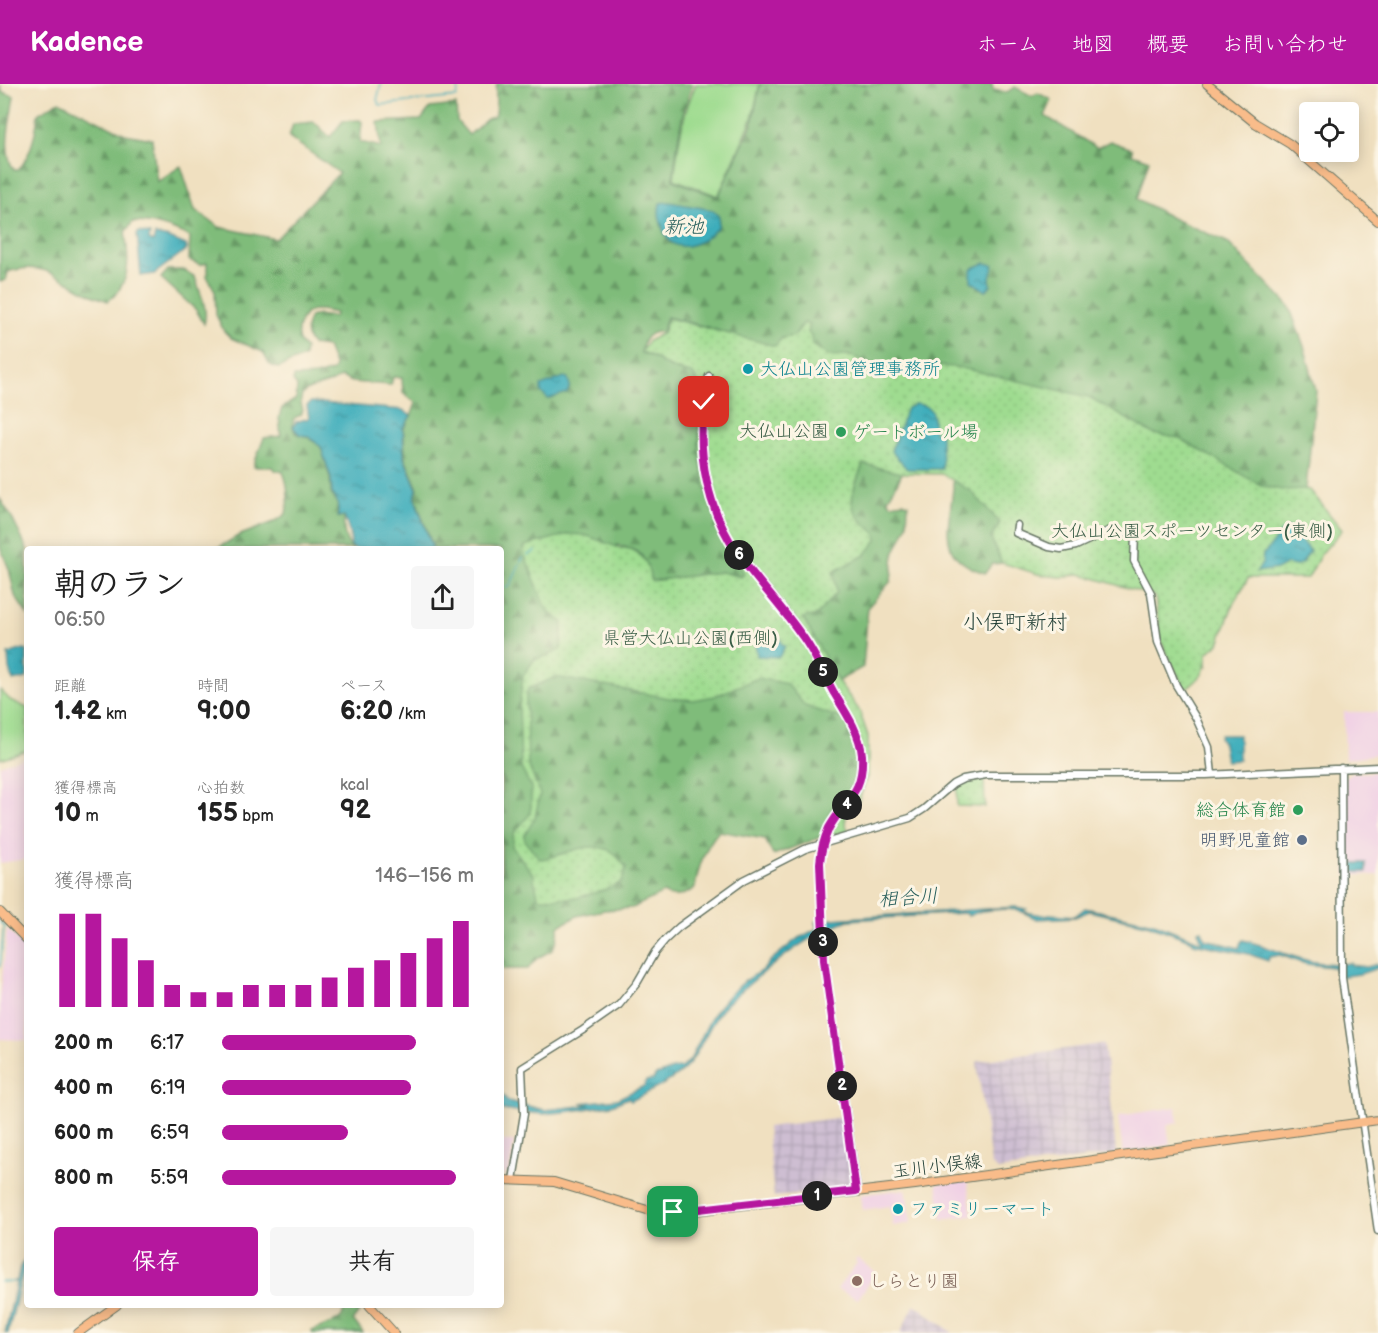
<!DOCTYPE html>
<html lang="ja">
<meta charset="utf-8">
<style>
body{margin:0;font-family:"Balsamiq Sans","Klee One",sans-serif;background:#f6f6f6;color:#222;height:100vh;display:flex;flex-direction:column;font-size:22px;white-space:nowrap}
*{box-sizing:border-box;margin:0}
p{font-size:20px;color:#767676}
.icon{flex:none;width:33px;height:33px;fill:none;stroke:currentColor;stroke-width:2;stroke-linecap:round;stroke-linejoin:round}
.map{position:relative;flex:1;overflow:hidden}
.side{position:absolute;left:24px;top:462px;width:480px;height:762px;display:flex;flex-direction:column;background:#fff;border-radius:6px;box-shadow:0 3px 15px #0003}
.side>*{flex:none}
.controls{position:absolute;left:1299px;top:18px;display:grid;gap:12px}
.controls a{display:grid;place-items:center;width:60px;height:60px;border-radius:6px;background:#fff;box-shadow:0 3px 15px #0003;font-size:30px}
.pin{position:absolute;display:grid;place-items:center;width:51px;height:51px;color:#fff;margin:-26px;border-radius:12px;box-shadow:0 3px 9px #0006}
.km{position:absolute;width:30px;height:30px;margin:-15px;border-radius:50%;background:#222;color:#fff;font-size:16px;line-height:30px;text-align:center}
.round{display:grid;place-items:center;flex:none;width:63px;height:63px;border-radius:6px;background:#f6f6f6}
.summary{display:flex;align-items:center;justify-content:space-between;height:102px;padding:0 30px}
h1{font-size:33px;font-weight:700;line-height:45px}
.stats{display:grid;grid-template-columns:repeat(3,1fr);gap:9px;height:102px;padding:6px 30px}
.stats div{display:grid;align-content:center}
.stats b{font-size:26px;font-weight:700}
.stats small{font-size:16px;font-weight:400}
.stats p{font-size:16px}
.chart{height:168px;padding:12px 30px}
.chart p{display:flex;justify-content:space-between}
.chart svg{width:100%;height:108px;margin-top:6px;stroke:#b5179e;stroke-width:6}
.button{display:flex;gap:12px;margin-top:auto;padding:12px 30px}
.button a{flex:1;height:69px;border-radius:6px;background:#b5179e;color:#fff;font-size:24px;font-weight:700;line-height:69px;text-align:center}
.button a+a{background:#f6f6f6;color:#222}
ul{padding:0 30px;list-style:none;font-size:20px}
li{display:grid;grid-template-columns:96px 72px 1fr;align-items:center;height:45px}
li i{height:15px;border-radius:8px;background:#b5179e}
header{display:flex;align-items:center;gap:36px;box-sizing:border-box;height:84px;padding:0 30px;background:#b5179e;color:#fff}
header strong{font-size:28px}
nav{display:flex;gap:33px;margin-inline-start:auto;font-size:21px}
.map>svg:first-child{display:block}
.built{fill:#f0d0e5}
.industrial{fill:url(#industrial-grid)}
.grass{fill:#9fdc90;stroke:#5f8c62;stroke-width:1.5}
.forest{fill:url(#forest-firs);stroke:#4f7c57;stroke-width:1.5}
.park{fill:url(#park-dots);stroke:#5f8c62;stroke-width:1.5}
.water{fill:url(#water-ripples);stroke:#2e7578;stroke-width:1.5}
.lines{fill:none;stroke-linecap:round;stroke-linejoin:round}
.stream{stroke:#3eadbb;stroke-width:1.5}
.minor-casing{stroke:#687665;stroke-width:9}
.major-casing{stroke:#687665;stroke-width:10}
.minor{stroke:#fff;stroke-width:6}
.major{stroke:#f9bc8a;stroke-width:8}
.route-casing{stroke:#fff;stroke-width:12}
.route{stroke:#b5179e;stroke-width:8}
.culture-dot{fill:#0f9aa8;stroke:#fcf5e5;stroke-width:2}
.leisure-dot{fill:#2e9e5b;stroke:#fcf5e5;stroke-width:2}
.service-dot{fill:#5c6f8a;stroke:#fcf5e5;stroke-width:2}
.education-dot{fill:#8d6e63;stroke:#fcf5e5;stroke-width:2}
.labels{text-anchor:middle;stroke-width:6;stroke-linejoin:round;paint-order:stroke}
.culture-label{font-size:18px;fill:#0d838f;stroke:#fcf5e5;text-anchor:start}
.park-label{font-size:18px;fill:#395d46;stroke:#fcf5e5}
.leisure-label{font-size:18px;fill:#27864d;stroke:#fcf5e5;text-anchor:start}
.service-label{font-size:18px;fill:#4e5e75;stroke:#fcf5e5;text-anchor:end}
.street-label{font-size:18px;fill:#1f3d34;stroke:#fcf5e5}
.education-label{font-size:18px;fill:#785e54;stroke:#fcf5e5;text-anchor:start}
.water-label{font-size:20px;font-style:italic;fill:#285f5c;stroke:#fcf5e5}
.quarter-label{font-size:21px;fill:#1f3d34;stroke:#fcf5e5}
</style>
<header>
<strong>Kadence</strong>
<nav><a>ホーム</a><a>地図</a><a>概要</a><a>お問い合わせ</a></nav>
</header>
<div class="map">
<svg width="1378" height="1249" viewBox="0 0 1378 1249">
<defs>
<pattern id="industrial-grid" width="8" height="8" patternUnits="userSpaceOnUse" patternTransform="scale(1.5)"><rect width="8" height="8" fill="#cebed2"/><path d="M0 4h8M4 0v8" fill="none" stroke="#b0a4b5"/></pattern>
<pattern id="forest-firs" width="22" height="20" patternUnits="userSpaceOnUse" patternTransform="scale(1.5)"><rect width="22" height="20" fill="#7fbc7a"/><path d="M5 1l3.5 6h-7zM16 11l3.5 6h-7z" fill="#679a65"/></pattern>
<pattern id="park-dots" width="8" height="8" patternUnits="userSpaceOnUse" patternTransform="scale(1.5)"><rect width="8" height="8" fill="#9fdc90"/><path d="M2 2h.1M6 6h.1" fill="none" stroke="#88be7d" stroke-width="1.8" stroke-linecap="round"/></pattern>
<pattern id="water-ripples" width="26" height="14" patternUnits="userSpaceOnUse" patternTransform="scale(1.5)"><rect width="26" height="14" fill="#3eadbb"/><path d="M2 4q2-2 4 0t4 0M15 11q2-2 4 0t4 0" fill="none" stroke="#338e99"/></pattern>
</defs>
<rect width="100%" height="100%" fill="#fcf5e5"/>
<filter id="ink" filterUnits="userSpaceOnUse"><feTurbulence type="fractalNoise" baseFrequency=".0167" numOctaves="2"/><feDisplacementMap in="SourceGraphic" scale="12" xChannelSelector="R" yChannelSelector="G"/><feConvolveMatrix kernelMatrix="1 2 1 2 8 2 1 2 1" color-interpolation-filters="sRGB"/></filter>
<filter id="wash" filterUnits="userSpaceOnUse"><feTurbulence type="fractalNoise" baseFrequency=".008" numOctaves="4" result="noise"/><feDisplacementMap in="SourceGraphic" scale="24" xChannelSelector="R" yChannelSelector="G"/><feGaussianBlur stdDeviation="1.35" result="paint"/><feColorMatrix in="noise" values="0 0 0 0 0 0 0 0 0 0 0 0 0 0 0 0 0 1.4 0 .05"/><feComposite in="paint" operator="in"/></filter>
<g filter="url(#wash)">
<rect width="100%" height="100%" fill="#f0e0c0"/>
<path class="built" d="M1344,628h34v42l-33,5z
M27,672v103l-27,4v-97z
M1378,688v103h-32l-1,-97 5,-5z
M7,845l20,21v90l-27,-1v-40z
M1176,1023l2,16 -11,2 3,20 -47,8 -5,-37z
M501,1057h13l-5,30 -7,6z
M967,1096l5,35 -30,4 -5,-35z
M906,1105l5,34 -18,3 -3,-20 -28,4 -2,-15z
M857,1174l19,15 -18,26 -21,-10 20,-26 -2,-2z"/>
<path class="industrial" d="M1101,960l3,1 7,55 5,54 -118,16 -7,-6 -14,-101 1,-2z
M843,1033l8,61 -1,7 -5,3 -25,4 -46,5 -7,-70z
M916,1221l37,28h-53l14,-27z"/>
<path class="grass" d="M696,0h64l-8,35 -34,77 -44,-17c4,-33 8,-65 22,-95z
M0,606l10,10 17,8v42l-27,9z"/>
<path class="forest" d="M497,0h196c-13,31 -16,63 -20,96l45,17 34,-73 8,-40h232l1,6 14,2 8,-5 17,9 6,-3 14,7 -7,16 52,32 13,-7 22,8v5l17,6 -12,39 37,20 53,23 62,64 16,43 11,42 -10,97 -7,14 -27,35 -39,67 -14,39 -12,10v13l-46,-25 -6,-45 -155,-73 -9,15 11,25 -10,1 -7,9c-53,-17 -34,-47 -32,-87 0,-10 -1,-19 -2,-28l-100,-85 -144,-46 -40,-10 -5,15c-14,-1 -19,7 -21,21 10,1 14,6 23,11 9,6 19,8 29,10l10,17 -4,27v31l6,37 7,23 32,65 -3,3 -20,-5 -70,9c-6,-24 -8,-32 -34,-36l-19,36 -41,93 264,-18 -7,-19 -23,-30 42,-35 32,-17 11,-22c-34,-24 -26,-34 -13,-69l41,5 -7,15 -10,16 4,4 12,-2 5,2 -1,22 -13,28 -3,27 -23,26 -5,60 -25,14 9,39 9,19 2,15 -3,24 -7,18 -29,42 -46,17 -8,-16 -46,-8c-14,16 -21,36 -24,57 -11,7 -20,12 -32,5l-31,15 -28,2 -27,6 -18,10 -2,14 -5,10 -16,9 -8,10h-27v-420h-67l-2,-4 -13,-37 -3,-11 2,-8 -13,-31 -1,-30 8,-14 4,-11 -13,-10 -1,-15 -9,-1 -2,8 -39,-3 -11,-5c-15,13 -49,5 -38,33l-2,5 -7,3c-2,6 -2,10 2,15l12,4 13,10 9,31 1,16 6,8 1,15h6c-1,10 0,25 9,32h-137l22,-13 36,-14 12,-8c3,-15 3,-28 -3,-42l-8,-2 -3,-3h-18v-3l10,-26 17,-2 -2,-19 3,-9 14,-9 1,-13 -4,-5 1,-4 21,-1 18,-5 2,-4 -8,-20 -15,-2c-8,-9 -7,-18 -2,-28l8,-2 16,2 1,-4c-7,-2 -17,-5 -24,-2 -10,3 -16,21 -12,30 0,1 6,7 6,7l-1,9 -26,11 -8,-3 -7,-13 -32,-14 -7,-7 -8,-16 -1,-24 -8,-15v-13l-7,2 -11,-5 1,-23c-18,-9 -36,-15 -57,-15l-8,10c4,25 7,52 -17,69 -38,-10 -56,-44 -100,-29l-2,8 -6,2v-197l2,7 12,4c-3,23 -13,54 0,74h4c13,-14 18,-38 20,-56l21,-13 66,33 27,5 5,43 24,-16 14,44 24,17 57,12 63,-66 -50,-36 4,-13 21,-2 16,15 13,-16 17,-1 2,2 -2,20 21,5 -3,-25 43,-2 9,-12 26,-3 1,16 12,14 18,-16 7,-2c4,-11 0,-22 3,-33z
M168,186h16l11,7c4,15 14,31 9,47l-8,-14 -35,-32z
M0,415l11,17 16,33v65l-12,-18 -6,-27 -9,-22z
M346,1221h12l3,4 -8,11 10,13h-51v-2l29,-12z"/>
<path class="park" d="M668,234l107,28 7,-8 12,-2 10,-13 6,2 -2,8 3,2 1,10 17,11 19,-1 22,8 87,4 132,30 64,37 26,4 83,48 20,4 21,-1 7,1 32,40 -21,24 -13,24h-60l-15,26 -14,39 -12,10c0,19 -8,27 -22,37l-24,-49 -6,-45 -75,-22 -19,3 -20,-2 -39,-12 -11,-25 9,-15 -29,-32 -29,-17 -41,-1 -38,-9c-13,34 -20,45 13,69l1,7 -12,15 -32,17 4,20 -20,23 -14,3 35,63 21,29 9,26v38l-9,26 -13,17 -1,7 4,7 -24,6 -3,-2c4,-9 13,-18 19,-27 20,-29 21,-56 6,-88l-42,-14 -18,-22 -29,-6 -43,18 -22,4 -24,-2 -113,-21 -28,12 -2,9 2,66 12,30 -5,24 -11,18 2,7 14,16c22,-2 47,-19 69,-9 7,3 12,12 17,17l-4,15 -17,8 -29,8h-38c0,-8 -5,-15 -4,-23l-22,-28 2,-14 16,-19 1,-10v-17l-10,-19 -2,-61 4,-31 11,-16 20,-7 7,-4 2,-26 -13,-10 -6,-10 -21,-52 2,-5 44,-12 16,1 32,12 13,2 9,5 7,8 6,19 69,-9 20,5 3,-3 -31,-65 -8,-23 -6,-40 4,-55 -10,-17c-10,-2 -20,-5 -29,-10 -8,-5 -13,-10 -23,-12l7,-11 15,-8z
M984,695l1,28 -28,-1v-19l2,-2z"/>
<path class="water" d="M669,118l44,8 6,7 -1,10c-17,19 -47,32 -56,-1 -3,-9 -4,-13 -2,-23z
M139,148l11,2 -1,6 4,2 2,-7 14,3 17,7 1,4 -33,25 -13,2 -4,-42z
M985,179l9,2 -4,12 1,8 -5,6 -15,-10v-11l2,-2z
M564,293l4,1 2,8 -3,7 -19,6 -7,-7v-6z
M311,318l92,8 8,6 -8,12 1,30 13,31 -2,8 3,11 15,41h-78l-4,-3 -1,-12 -6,-18 -6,1v-13l-6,-11 -1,-15 -10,-31 -13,-11 -8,-1 -7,-8 3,-5 13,-4 -2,-12z
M916,320c20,3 16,10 18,28l7,2 1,35h-35l-16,-18 16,-43z
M1289,443l21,24 -8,12 -7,3 -8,-2 -9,5 -22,3 6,-8 1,-10c11,-7 12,-22 26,-27z
M779,553l3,8 3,1 -6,11 -22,-1 -2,-15z
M24,565l3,1v28l-14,3 -4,-12 -1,-15z
M1220,651h19v25l-13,1 -3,-17 -4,-7z
M1349,779h17v9h-18z
M1016,823l10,2 -2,1 1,2 23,4 1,-2 26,2 10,-8 69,15 45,18h3l-4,-10 4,-1 3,9 34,9 2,-6 2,-2c42,11 64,28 108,23v2l16,2 11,-3v4l-18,6 -23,3 -1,-7 -3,-3 -27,-3 -26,-9 -11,2 -1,4 -19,-7 -56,-11v-2l-46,-17 -58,-13 -14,6 -18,1 -20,1 -19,-9 -13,-1 -24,2 -13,5v-2l-5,-1 -115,7c-36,13 -66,37 -95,61 -11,9 -22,18 -31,28 -14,17 -20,38 -33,55 -14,17 -39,27 -58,37l-3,-3 -16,7 -49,7 -20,2 -42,-4v-16l7,7 36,9 46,-5 -9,-2 36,-4 27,-13 2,-5 7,-1 3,-5c8,-1 15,-8 25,-7l9,-8 23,-46 15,-18 17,-15 19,-12 6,-8 26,-21 22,-12 -2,-7 3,6 12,-8z
M27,1172l-19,77h-3l11,-49 -1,-3h2l3,-14z"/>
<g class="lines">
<path class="stream" d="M381,0l-4,16 3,5 77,-8 2,-13
M528,471l8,-4
M506,504l4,-2 13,-29
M0,838l4,4 -4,41
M0,1198h14"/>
</g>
</g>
<g filter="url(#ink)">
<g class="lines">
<defs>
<path id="minor" d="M709,292c-13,61 -8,126 30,179 20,28 46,52 64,82 10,15 18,32 27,48 11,20 28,43 31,65 3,18 -2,38 -12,52 -6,9 -15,16 -20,26 -5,11 -8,22 -9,35l4,97 33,231
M1017,441l-1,8 33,14 12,2 15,-3 32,-15 27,4 -1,26 17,32 7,49 18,43 20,33 13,29 3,27
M1341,684l1,210 36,253
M513,1096l11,-66 -2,-46 61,-38 36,-25 18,-22 18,-31 10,-12 14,-13 65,-47 61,-31 105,-31 14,-9 29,-25 10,-5 23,-4h220l172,-8"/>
<path id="major" d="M1207,0l48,39 35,21 88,77
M0,828l27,28
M501,1096l53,2 93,28 39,2 229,-27 463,-65
M369,1221l25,28
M78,1249l39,-28"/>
</defs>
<use href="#minor" class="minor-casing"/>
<use href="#major" class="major-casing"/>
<use href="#minor" class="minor"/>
<use href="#major" class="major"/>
</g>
</g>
<g class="lines" filter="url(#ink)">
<defs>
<path id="route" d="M673,1128l183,-21 -32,-231 -4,-97c1,-13 4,-24 9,-35 16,-29 35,-34 33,-73 -2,-22 -17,-44 -28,-62 -11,-20 -20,-42 -34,-60 -19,-27 -43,-52 -62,-79 -30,-43 -42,-100 -34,-152"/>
</defs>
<use href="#route" class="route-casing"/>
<use href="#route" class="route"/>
</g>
<g class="culture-dot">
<circle cx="748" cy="285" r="6"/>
<circle cx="898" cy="1125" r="6"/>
</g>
<g class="leisure-dot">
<circle cx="841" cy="348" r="6"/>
<circle cx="1298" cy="726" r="6"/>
</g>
<circle class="service-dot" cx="1302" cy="756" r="6"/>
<circle class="education-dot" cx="857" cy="1197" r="6"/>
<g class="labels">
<g class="culture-label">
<text x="760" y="291">大仏山公園管理事務所</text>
<text x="910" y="1131">ファミリーマート</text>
</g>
<g class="park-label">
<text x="784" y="353">大仏山公園</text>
<text x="1192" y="453">大仏山公園スポーツセンター(東側)</text>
<text x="690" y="560">県営大仏山公園(西側)</text>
</g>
<g class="leisure-label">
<text x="853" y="354">ゲートボール場</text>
<text x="1286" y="732" text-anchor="end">総合体育館</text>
</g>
<g class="service-label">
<text x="1290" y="762">明野児童館</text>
</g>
<g class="street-label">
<text transform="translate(937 1082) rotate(-7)" y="6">玉川小俣線</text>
</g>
<g class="education-label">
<text x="869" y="1203">しらとり園</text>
</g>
<g class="water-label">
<text x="684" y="149">新池</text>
<text transform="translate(908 813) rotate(-4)" y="7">相合川</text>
</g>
<g class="quarter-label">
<text x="1015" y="545">小俣町新村</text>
</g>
</g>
</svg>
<div class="controls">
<a><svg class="icon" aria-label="locate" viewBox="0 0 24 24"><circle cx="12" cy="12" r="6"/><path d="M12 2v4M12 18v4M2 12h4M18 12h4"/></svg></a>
</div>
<div class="pin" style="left:673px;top:1128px;background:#1e9e55"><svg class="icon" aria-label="arrive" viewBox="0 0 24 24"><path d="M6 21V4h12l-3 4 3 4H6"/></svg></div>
<div class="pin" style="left:704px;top:318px;background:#d93025"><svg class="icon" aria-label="check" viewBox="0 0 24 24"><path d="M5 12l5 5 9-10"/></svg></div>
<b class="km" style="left:817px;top:1112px">1</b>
<b class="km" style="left:842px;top:1002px">2</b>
<b class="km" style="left:823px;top:858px">3</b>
<b class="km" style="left:847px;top:721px">4</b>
<b class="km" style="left:823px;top:588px">5</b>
<b class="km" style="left:739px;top:471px">6</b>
<section class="side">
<div class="summary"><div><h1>朝のラン</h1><p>06:50</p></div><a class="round"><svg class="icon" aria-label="share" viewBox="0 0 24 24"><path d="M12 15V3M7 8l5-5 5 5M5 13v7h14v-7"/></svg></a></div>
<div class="stats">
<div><p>距離</p><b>1.42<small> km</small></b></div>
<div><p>時間</p><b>9:00</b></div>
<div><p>ペース</p><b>6:20<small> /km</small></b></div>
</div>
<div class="stats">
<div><p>獲得標高</p><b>10<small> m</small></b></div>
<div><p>心拍数</p><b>155<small> bpm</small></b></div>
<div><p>kcal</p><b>92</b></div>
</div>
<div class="chart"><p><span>獲得標高</span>146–156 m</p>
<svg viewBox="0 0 160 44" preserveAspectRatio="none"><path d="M5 44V6M15 44V6M25 44V16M35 44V25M45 44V35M55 44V38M65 44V38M75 44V35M85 44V35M95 44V35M105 44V32M115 44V28M125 44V25M135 44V22M145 44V16M155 44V9"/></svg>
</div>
<ul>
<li><b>200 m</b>6:17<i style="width:77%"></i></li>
<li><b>400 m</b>6:19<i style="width:75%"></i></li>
<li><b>600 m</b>6:59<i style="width:50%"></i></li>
<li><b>800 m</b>5:59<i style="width:93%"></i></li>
</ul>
<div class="button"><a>保存</a><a>共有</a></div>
</section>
</div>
